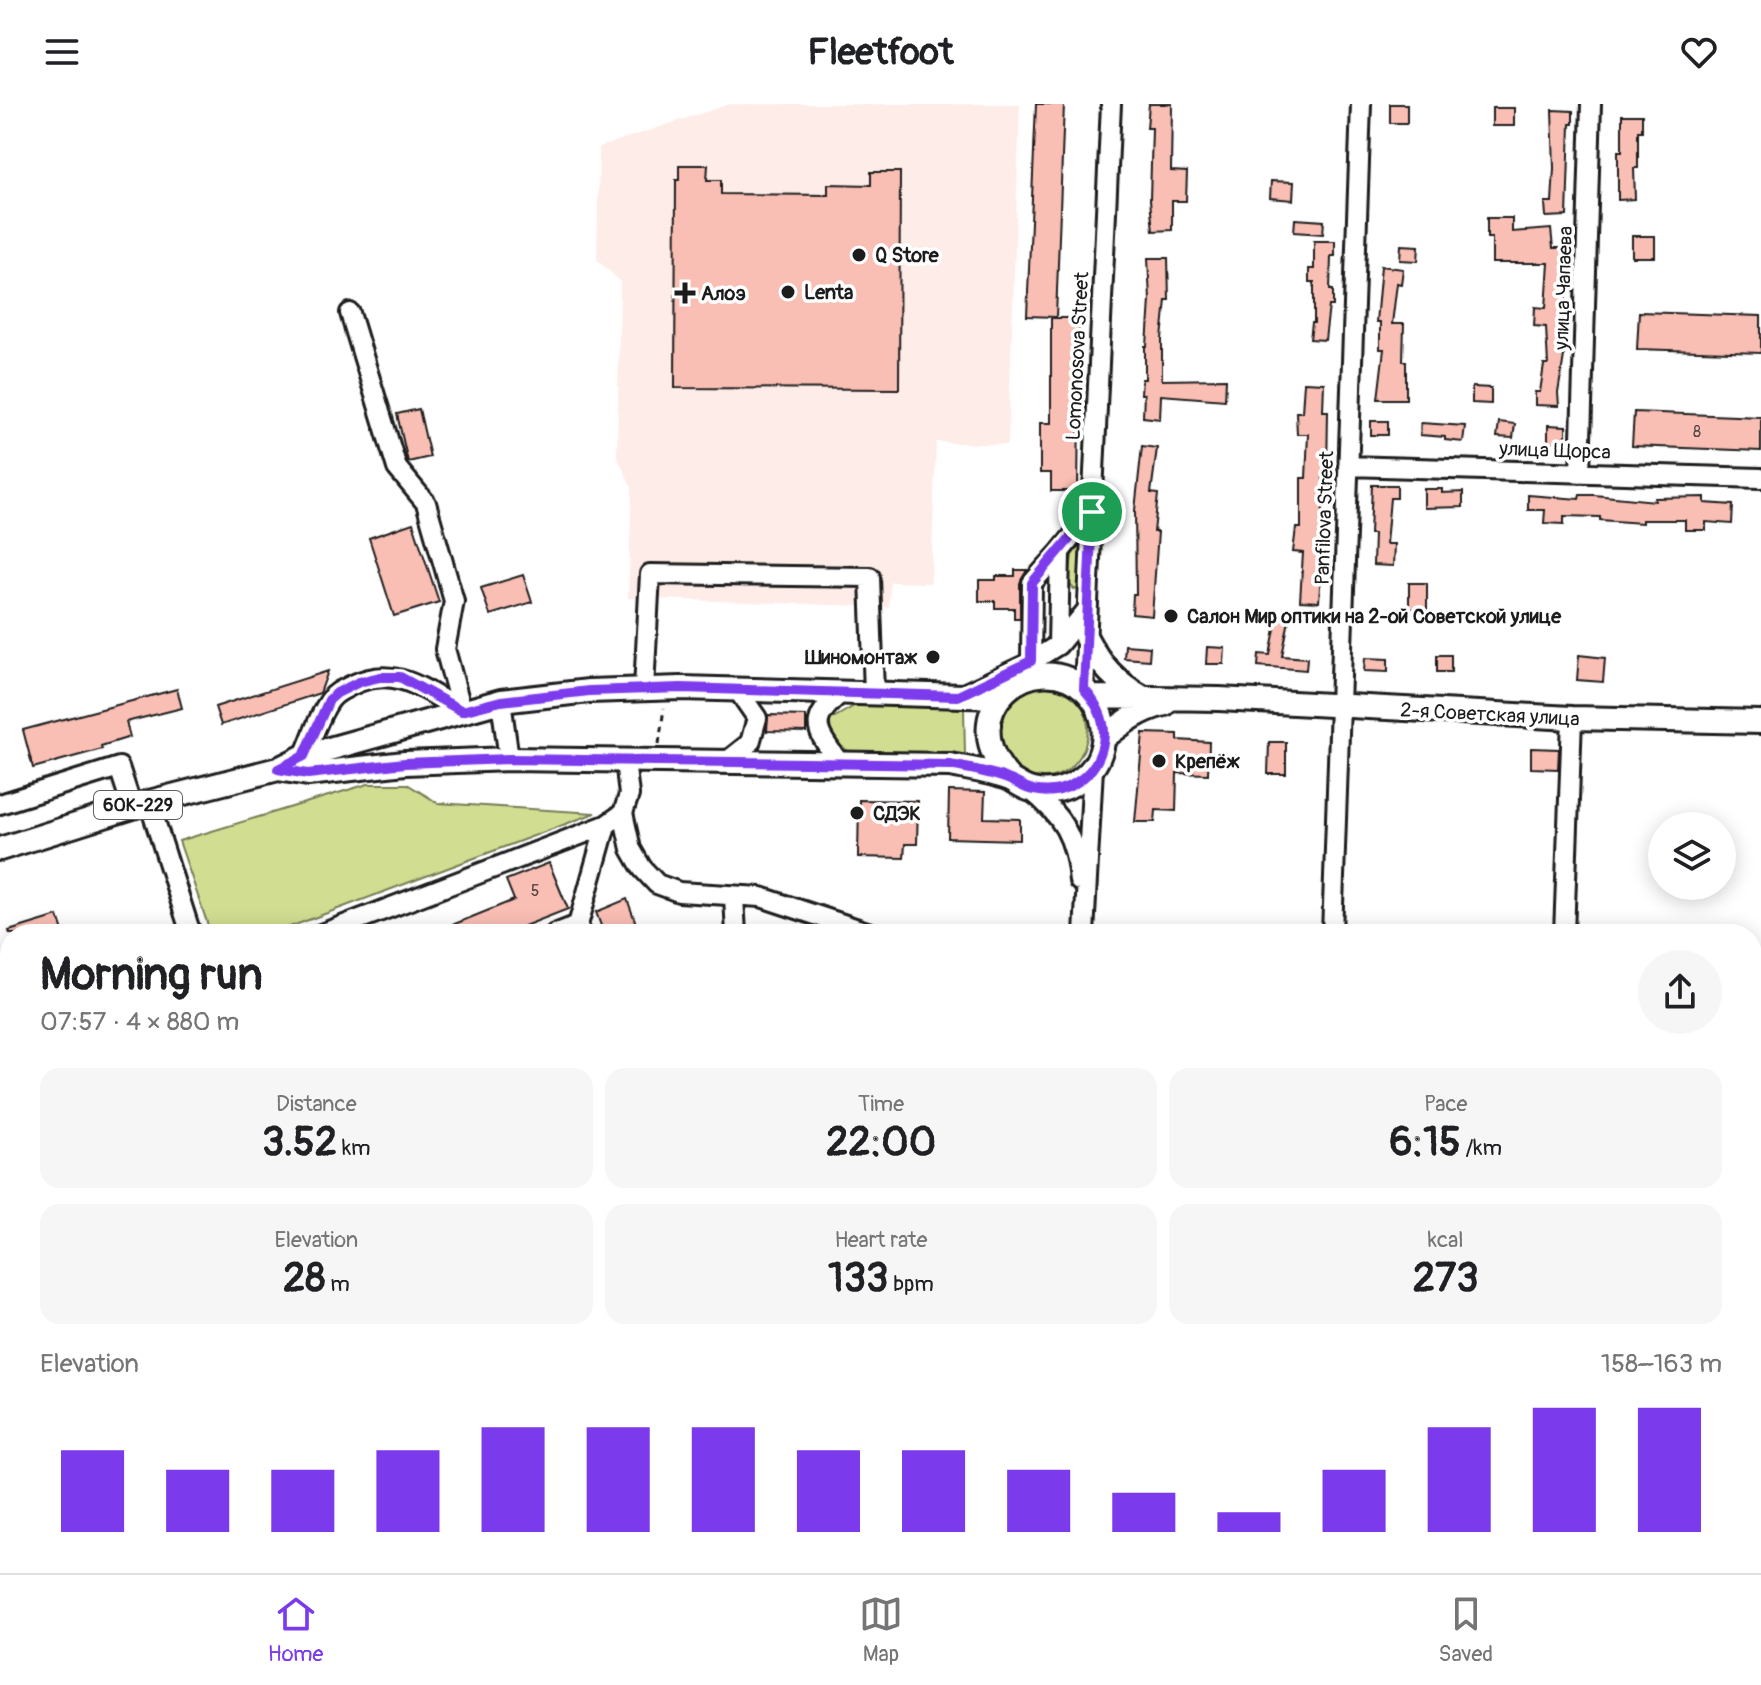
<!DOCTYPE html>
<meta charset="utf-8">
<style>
body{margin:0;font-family:Pangolin,sans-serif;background:#f6f6f6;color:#202124;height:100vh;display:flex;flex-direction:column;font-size:30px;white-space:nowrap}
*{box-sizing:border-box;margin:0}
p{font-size:26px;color:#757577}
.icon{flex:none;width:44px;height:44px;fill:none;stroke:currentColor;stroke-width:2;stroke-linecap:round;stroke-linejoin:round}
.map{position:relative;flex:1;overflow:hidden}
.sheet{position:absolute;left:0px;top:820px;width:1762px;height:650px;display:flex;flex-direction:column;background:#fff;border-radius:32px 32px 0 0;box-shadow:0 4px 20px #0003}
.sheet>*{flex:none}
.controls{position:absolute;left:1648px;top:708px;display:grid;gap:16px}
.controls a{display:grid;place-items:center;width:88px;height:88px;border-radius:50%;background:#fff;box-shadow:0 4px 20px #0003;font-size:40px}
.pin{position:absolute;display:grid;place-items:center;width:68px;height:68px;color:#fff;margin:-34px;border:4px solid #fff;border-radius:50%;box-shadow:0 2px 8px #0007}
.round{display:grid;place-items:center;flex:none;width:84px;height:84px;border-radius:42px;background:#f6f6f6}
.headline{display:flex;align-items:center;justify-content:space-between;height:136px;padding:0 40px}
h1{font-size:44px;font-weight:700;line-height:60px}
.stats{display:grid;grid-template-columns:repeat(3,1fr);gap:12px;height:136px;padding:8px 40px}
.stats div{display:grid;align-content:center;border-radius:20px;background:#f6f6f6;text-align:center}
.stats b{font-size:40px;font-weight:700}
.stats small{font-size:22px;font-weight:400}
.stats p{font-size:22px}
.chart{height:224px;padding:16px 40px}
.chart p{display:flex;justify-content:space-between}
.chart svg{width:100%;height:144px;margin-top:8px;stroke:#7c3aed;stroke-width:6}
header{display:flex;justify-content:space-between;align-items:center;height:104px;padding:0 40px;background:#fff;font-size:36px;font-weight:700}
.dock{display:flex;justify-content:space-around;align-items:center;height:112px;border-top:2px solid #e0e0e0;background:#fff;font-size:22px;color:#757577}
.dock a{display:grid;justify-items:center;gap:4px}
.dock .on{color:#7c3aed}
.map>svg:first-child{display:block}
.built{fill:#feece8}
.green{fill:#d1de91;stroke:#767d56;stroke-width:2}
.building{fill:#fabfb4;stroke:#1c1c1c;stroke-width:2}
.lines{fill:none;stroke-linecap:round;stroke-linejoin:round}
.minor-casing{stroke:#1c1c1c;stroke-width:24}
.major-casing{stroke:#1c1c1c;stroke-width:28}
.path{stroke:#1c1c1c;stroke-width:3;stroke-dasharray:6 6;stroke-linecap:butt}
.minor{stroke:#fff;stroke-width:18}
.major{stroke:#fff;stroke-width:22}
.route-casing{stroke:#fff;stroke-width:16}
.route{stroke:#7c3aed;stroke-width:10}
.poi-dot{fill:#1c1c1c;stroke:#fff;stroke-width:3}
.labels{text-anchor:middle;stroke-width:7;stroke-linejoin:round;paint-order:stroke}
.number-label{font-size:16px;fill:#544542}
.shield{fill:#fff;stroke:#606060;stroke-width:2}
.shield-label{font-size:18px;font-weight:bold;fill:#1c1c1c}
.poi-label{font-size:20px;font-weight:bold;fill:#1c1c1c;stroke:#fff;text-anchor:start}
.street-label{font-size:20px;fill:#1c1c1c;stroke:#fff}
</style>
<header><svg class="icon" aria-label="menu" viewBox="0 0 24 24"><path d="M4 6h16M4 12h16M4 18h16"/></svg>Fleetfoot<svg class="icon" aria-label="heart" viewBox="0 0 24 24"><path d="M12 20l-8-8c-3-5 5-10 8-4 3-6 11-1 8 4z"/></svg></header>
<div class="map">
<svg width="1761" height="1469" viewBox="0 0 1761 1469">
<rect width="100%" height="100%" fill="#fff"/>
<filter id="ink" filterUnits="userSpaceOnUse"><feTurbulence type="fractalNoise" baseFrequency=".0125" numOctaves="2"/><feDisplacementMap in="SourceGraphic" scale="16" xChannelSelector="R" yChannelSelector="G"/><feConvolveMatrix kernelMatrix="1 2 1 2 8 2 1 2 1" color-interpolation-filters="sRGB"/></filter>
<g filter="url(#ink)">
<path class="built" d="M730,0h290l-12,341 -72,-3 -5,141 -41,-1 -1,25 -261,-9 4,-110 -15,-32 3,-175 -23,-21 2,-113z
M10,1143v128l-10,4v-131z
M421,1460h385l-8,9h-374z
M1570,1460h181l-1,9h-180z"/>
<path class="green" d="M1082,430v56l-8,-1 -6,-6 6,-41z
M1037,581c93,2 44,137 -30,78l-12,-38 18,-30z
M856,601l108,3 1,46 -111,1 -23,-16 -1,-19z
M368,680h39l31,19 157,10 -324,121h-60l-32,-93z"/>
<path class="building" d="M1036,0h28l-8,213 -29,-1z
M1149,0h23l-1,67 16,1 -1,29h-14v29l-19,1 -3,-31 2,-72h-5z
M1390,0h17v19h-17z
M1492,4h22v18h-22z
M1552,6l21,1v13h-3l-3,92 -21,1 -1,-15h7l2,-34z
M1622,11h20v16h-4v37h-4l1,31 -17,1v-49h4z
M679,61h29l-1,15h14v14l107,1v-11l43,1v-13h29l-1,217 -224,-1 1,-208h3z
M1271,77l23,1 -1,18 -23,-2z
M1487,114h25v14l39,-3 2,19h19l1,14h-5l-3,47h3l-1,19h-4l1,28 -6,37 1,13 -24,-1v-13h5l4,-27h4l-2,-38 -12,-1 1,-19 11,1 3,-45h-57v-25h-5z
M1295,115l29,2 -1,13 -29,-2z
M1632,132h23v21h-23z
M1314,137h21v15h-4l-1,34h3v16h-4l-4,34 -15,-1 2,-16h2v-41h-5v-13h5z
M1401,141l18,1 -1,15 -18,-1z
M1148,154h20l1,42h-3l-4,39v41l64,-1 -1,21 -64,-5 -1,24 -17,-2 1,-23h-3l1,-15h3v-33h2l3,-46z
M1381,162l22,3 -2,15 -4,-1 -5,41h12l-1,37h3v38h-28l6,-50h-4v-27h-4z
M1639,208l122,4v37l-124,-4z
M1051,214h29l-2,173h-27v-18h-11v-50h11z
M1304,278l20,1 -1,28h5l-1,62h-4v40l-6,58h4l-2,31 -19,-1 3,-48 -10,-1 3,-24h5v-50h5l2,-44h-11l-1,-22h6z
M1472,283l19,1v16l-19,-1z
M419,305l11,48 -22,5 -11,-48z
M1634,308l127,5v34l-129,-5z
M1371,317h17v14h-17z
M1499,318l16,2 -2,14 -16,-1z
M1421,319l44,3 -2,16 -18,-2v-3l-25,-2z
M1548,321l18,1v17h-18z
M1142,342l15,2 -6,45 7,1 -4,38h4l-6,84 -20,-2 1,-20h3l-1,-84z
M1372,381h25v13h-7l-4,46h8l-1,22 -20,-1 1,-31h-4z
M1424,385h18v4l21,-1v15l-39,1z
M1528,391l51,4 1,-4h14l61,6v-3l50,-1v6l28,2 -1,19 -26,-2v8h-21v-10h-43v3l-42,-3v-3l-36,-1v8l-20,-1 1,-13h-17z
M413,419l26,79 -45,14 -25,-78z
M1015,466h12l-7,13v35h-6v-10h-19v-7h-16v-21h17v-4h19z
M523,471l9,27 -42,13 -9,-27z
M1409,479h18v26h-18z
M1277,514l12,2 -7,36 25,2 -1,12 -48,-4 1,-12 11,1z
M1125,541l25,2 -1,13 -25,-2z
M1207,543l18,1 -1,16h-18z
M1437,551h14v17h-14z
M1579,551l26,3 -2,24 -26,-2z
M1365,554l23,1v13l-24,-1z
M328,567l-8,22 -99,32 -6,-18z
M177,585l5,19 -56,14 4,15 -29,9 1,3 -69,19 -10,-38z
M768,611l38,1v16l-39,-1z
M1143,629l35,1v6l31,2 -1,32 -31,-1 -1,38 -20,-1 -1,12h-20z
M1269,638h17v32h-18z
M1531,644l28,1 -1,20 -27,-1z
M949,687l36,1 -1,26 36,1v21l-72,-2z
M859,696l59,1 -1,43h-12l-1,14 -46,-1z
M549,759l19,46 -64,25h-74l84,-34 -8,-20z
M627,795l13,35h-36l-8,-22z
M58,812l6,18h-54l-1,-3z"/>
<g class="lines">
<defs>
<path id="minor" d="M350,209l47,155 29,35 28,98 -9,48 17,62
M1348,362l413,12
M1580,369l11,-369
M1058,541l2,-93 32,-40
M1031,557l1,-78 28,-31
M644,585l6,-115 220,3 4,116
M1084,585l27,-585
M959,592l70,-33 29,-18 29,-35
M501,597l8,58
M304,652c8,-18 15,-42 27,-57 5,-7 13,-10 21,-14 44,-21 72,5 110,26
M726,658l24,-19 7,-25 -20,-29
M840,660c-23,-34 -34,-41 1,-71
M1029,685c33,26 47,49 50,92
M149,698l42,132
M0,700l119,-37 13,40
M623,709l8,36 11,19 15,16 22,8 82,5 112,37
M734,793l2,37
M578,821l28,-100
M321,830l285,-109 17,-12 6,-18 -4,-35
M555,830l23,-9 3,9
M1084,830l9,-166
M1332,830l29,-830
M1564,830l8,-216
M0,938l10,-3
M1752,1106h9
M864,1469l7,-9
M1062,1469v-9
M1309,1469v-9
M1542,1469v-9"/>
<path id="major" d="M1086,534c14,27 30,44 56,59
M1091,593l128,2 353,19 189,4
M1104,634c20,-16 36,-28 61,-34
M278,665l30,5 97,-11 104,-4 441,6c20,4 42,7 60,14 8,4 13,9 22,11 30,7 63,-12 70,-43 5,-20 -1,-41 -16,-56 -51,-49 -138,20 -76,88
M0,745l149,-47 129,-33 26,-13 197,-55 88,-10 92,-3 319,9"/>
</defs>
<use href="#minor" class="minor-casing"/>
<use href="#major" class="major-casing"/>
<path class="path" d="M659,640l5,-36"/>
<use href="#minor" class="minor"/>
<use href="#major" class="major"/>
</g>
</g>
<g class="lines" filter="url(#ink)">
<defs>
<path id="route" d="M1092,408l-8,177c16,18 25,39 17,62 -9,28 -39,46 -68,39 -9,-2 -15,-7 -23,-10 -18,-8 -40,-11 -60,-15l-441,-6 -104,4 -97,11 -30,-5 26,-13 25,-56 8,-7 22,-11 21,-5h20l62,34 39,-10 88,-10 92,-3 277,8 73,-35 1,-78z"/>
</defs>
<use href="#route" class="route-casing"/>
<use href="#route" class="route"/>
</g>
<g class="poi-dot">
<circle cx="859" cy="151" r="8"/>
<circle cx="788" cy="188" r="8"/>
<path d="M681 177h8v8h8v8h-8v8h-8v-8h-8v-8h8z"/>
<circle cx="1171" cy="512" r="8"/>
<circle cx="933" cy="553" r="8"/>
<circle cx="1159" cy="657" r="8"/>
<circle cx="857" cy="709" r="8"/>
</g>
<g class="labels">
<g class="number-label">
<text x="1697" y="333">8</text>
<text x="535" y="792">5</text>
</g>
<rect class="shield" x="94" y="687" width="88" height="28" rx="6"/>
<g class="shield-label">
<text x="138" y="707">60К-229</text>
</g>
<g class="poi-label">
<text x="875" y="158">Q Store</text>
<text x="804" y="195">Lenta</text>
<text x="701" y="196">Алоэ</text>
<text x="1187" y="519">Салон Мир оптики на 2-ой Советской улице</text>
<text x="917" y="560" text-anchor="end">Шиномонтаж</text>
<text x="1175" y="664">Крепёж</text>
<text x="873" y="716">СДЭК</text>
</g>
<g class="street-label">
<text transform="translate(1563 184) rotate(-88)" y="7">улица Чапаева</text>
<text transform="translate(1077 252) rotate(-87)" y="7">Lomonosova Street</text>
<text transform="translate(1555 346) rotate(2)" y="7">улица Щорса</text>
<text transform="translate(1324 414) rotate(-88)" y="7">Panfilova Street</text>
<text transform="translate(1490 610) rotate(3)" y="7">2-я Советская улица</text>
</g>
</g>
</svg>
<div class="controls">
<a><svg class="icon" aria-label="layers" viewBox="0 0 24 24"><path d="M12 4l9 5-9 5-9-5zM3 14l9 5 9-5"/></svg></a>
</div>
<div class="pin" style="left:1092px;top:408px;background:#1e9e55"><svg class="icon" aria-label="arrive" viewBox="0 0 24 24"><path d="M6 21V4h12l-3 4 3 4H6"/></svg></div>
<section class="sheet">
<div class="headline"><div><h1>Morning run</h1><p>07:57 · 4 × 880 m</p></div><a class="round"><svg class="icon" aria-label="share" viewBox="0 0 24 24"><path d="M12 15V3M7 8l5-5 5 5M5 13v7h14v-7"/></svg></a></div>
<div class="stats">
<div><p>Distance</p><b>3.52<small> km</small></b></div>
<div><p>Time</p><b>22:00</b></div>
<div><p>Pace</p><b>6:15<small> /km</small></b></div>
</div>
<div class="stats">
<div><p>Elevation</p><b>28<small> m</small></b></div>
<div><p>Heart rate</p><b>133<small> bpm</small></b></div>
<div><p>kcal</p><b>273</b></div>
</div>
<div class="chart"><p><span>Elevation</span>158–163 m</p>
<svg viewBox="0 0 160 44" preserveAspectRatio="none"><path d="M5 44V19M15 44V25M25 44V25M35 44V19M45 44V12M55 44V12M65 44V12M75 44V19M85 44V19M95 44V25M105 44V32M115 44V38M125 44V25M135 44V12M145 44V6M155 44V6"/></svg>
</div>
</section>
</div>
<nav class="dock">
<a class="on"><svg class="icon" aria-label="home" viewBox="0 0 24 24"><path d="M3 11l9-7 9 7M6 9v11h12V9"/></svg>Home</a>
<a><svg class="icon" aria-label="map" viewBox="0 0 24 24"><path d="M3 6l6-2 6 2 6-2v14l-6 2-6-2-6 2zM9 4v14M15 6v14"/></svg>Map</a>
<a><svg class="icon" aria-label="saved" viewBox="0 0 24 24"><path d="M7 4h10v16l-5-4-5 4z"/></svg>Saved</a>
</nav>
